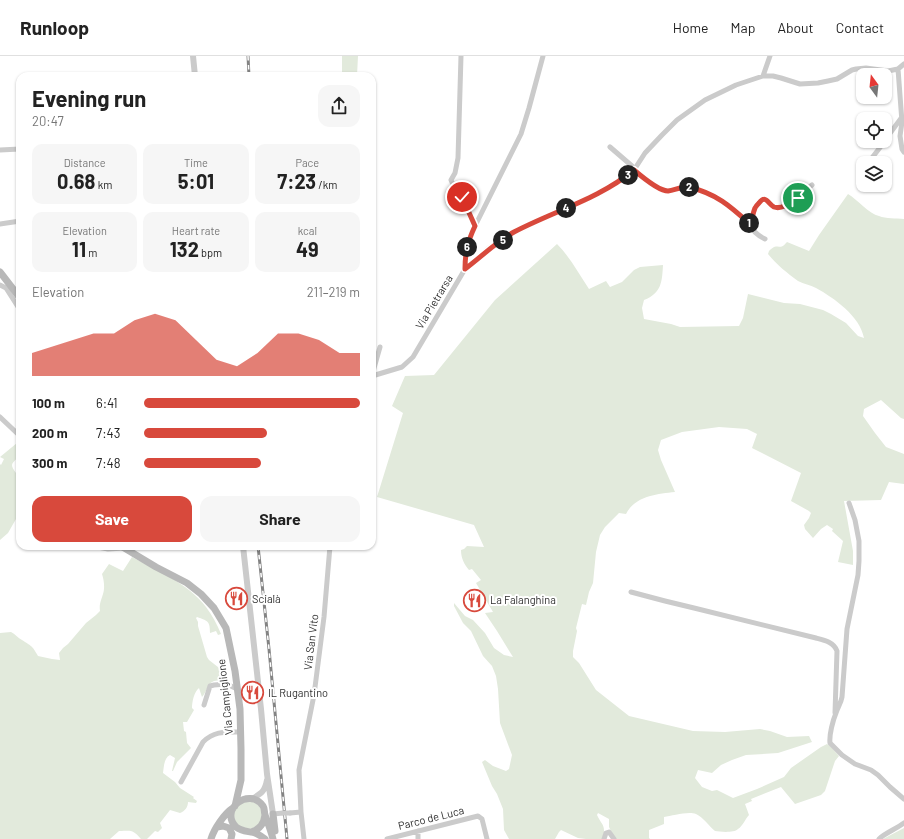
<!DOCTYPE html>
<meta charset="utf-8">
<style>
body{margin:0;font-family:Barlow,sans-serif;background:#f6f6f6;color:#222;height:100vh;display:flex;flex-direction:column;font-size:15px;white-space:nowrap}
*{box-sizing:border-box;margin:0}
p{font-size:13px;color:#767676}
.icon{flex:none;width:22px;height:22px;fill:none;stroke:currentColor;stroke-width:2;stroke-linecap:round;stroke-linejoin:round}
.map{position:relative;flex:1;overflow:hidden}
.details{position:absolute;left:16px;top:16px;width:360px;height:478px;display:flex;flex-direction:column;background:#fff;border-radius:12px;box-shadow:0 1px 3px #0004}
.details>*{flex:none}
.needle{width:26px;rotate:345deg}
.tools{position:absolute;left:856px;top:12px;display:grid;gap:8px}
.tools a{display:grid;place-items:center;width:36px;height:36px;border-radius:8px;background:#fff;box-shadow:0 1px 3px #0004;font-size:20px}
.pin{position:absolute;display:grid;place-items:center;width:34px;height:34px;color:#fff;margin:-17px;border:2px solid #fff;border-radius:50%;box-shadow:0 1px 4px #0007}
.km{position:absolute;width:20px;height:20px;margin:-10px;border-radius:50%;background:#222;color:#fff;font-size:11px;line-height:20px;text-align:center}
.round{display:grid;place-items:center;flex:none;width:42px;height:42px;border-radius:12px;background:#f6f6f6}
.overview{display:flex;align-items:center;justify-content:space-between;height:68px;padding:0 16px}
h1{font-size:22px;font-weight:700;line-height:30px}
.metrics{display:grid;grid-template-columns:repeat(3,1fr);gap:6px;height:68px;padding:4px 16px}
.metrics div{display:grid;align-content:center;border-radius:10px;background:#f6f6f6;text-align:center}
.metrics b{font-size:20px;font-weight:700}
.metrics small{font-size:11px;font-weight:400}
.metrics p{font-size:11px}
.chart{height:112px;padding:8px 16px}
.chart p{display:flex;justify-content:space-between}
.chart svg{width:100%;height:72px;margin-top:4px;fill:#d8493c;opacity:.7}
.cta{display:flex;gap:8px;margin-top:auto;padding:8px 16px}
.cta a{flex:1;height:46px;border-radius:12px;background:#d8493c;color:#fff;font-size:16px;font-weight:700;line-height:46px;text-align:center}
.cta a+a{background:#f6f6f6;color:#222}
ul{padding:0 16px;list-style:none;font-size:13px}
li{display:grid;grid-template-columns:64px 48px 1fr;align-items:center;height:30px}
li i{height:10px;border-radius:5px;background:#d8493c}
header{display:flex;align-items:center;gap:24px;box-sizing:border-box;height:56px;padding:0 20px;background:#fff;border-bottom:1px solid #e0e0e0}
header strong{font-size:19px}
nav{display:flex;gap:22px;margin-inline-start:auto;font-size:14px}
.map>svg:first-child{display:block}
.green{fill:#e2eadc}
.lines{fill:none;stroke-linecap:round;stroke-linejoin:round}
.minor{stroke:#cbcbcb;stroke-width:5}
.tertiary{stroke:#cbcbcb;stroke-width:6}
.secondary{stroke:#b8b8b8;stroke-width:7}
.rail-casing{stroke:#838383;stroke-width:3}
.rail{stroke:#fff;stroke-width:1.5;stroke-dasharray:4.5;stroke-linecap:butt}
.minor-bridge{stroke:#cbcbcb;stroke-width:5}
.route-casing{stroke:#fff;stroke-width:8}
.route{stroke:#d8493c;stroke-width:5}
.labels{text-anchor:middle;stroke-width:4;stroke-linejoin:round;paint-order:stroke}
.street-label{font-size:11px;fill:#2e2e2e;stroke:#fff}
.poi-label{font-size:11px;fill:#2e2e2e;stroke:#fff;text-anchor:start}
</style>
<header>
<strong>Runloop</strong>
<nav><a>Home</a><a>Map</a><a>About</a><a>Contact</a></nav>
</header>
<div class="map">
<svg width="904" height="783" viewBox="0 0 904 783">
<rect width="100%" height="100%" fill="#fff"/>
<path class="green" d="M342,0h16l-1,20h-15z
M848,138c10,6 21,20 31,22 7,3 17,2 25,3v200l-3,-1 -20,-18 -17,9 -1,7 12,17 11,14 18,7v30l-15,-2 -8,18 -37,1 9,50v14l-15,-3 5,-21 -11,-10 1,-2 -6,-4 -6,4 -8,9 -8,-9 -1,-4 5,-7 2,-5 -2,-2 -18,-10 10,-28 -49,-25 5,-14 -10,-5 -28,-2 -37,5 -21,8 -3,10 3,10 14,32c-18,2 -40,4 -49,22l-7,-1 -14,14 -5,8 -4,17 -3,31 -4,9 -3,13 -4,-1 -6,24 1,3 -4,20v6l6,6 17,27 33,26 64,15 32,1 35,-3 10,2 17,6 22,-1 3,6 -34,11 -32,2 -14,5 -11,5 -9,8 -14,-3 -3,8 7,9 10,4 5,-1 16,8 24,-9 27,-12 7,-9 30,-21 6,-3 3,2 9,10 -4,5 -10,30 -4,4 -26,9 -14,-17 -30,12 1,2 -7,3 4,11c-4,4 -6,11 -11,14 -4,4 -17,3 -23,2 -6,-5 -12,-14 -19,-17 -8,-3 -24,2 -32,3v7l-15,6v8l1,1h-35l-6,-12v-8l-11,-6 -1,2c5,11 9,9 6,24h-17l-8,-1 -17,-8 -2,2 -4,7h-46l-5,-9 -1,-21 -6,-15 -5,-8 -10,-24 3,-2 8,6 13,5 3,-2 3,-14 -12,-32 -2,-34 -2,-13 -4,-10 -9,-10 -12,-25 -8,-8 -9,-17v-3l11,13 8,4 12,13 9,15 10,7 9,2 -16,-26 -12,-18 8,-1 -17,-29 5,-3 -9,-11 -3,1c-5,-6 -8,-12 -8,-20l3,-1 3,-3 17,1 -10,-22 -97,-28 26,-84 -11,-7 13,-30 29,-1 61,-75 62,-56c13,13 22,30 32,45l17,-8 4,6 12,-5 12,-12 6,-3 23,-2c-1,16 -1,28 -19,35l-2,8 2,11 27,5 9,3 59,-1 4,-8 5,-24 36,9 16,1 23,6 8,4 15,9 12,13 6,2c-4,-22 -30,-40 -48,-50 -6,-3 -12,-4 -18,-7 -11,-8 -21,-16 -30,-27l1,-3c1,-1 3,-3 5,-4 7,-2 6,3 13,-5l22,9 10,-16z
M17,387l3,1v12c-8,7 -11,8 -4,17l2,-1 2,2v38l-12,21 -8,7v-76l1,1 3,-6 -4,-2z
M132,501c24,13 57,27 74,50 6,8 11,17 15,27l-3,1 -2,-4 -6,2c0,-12 -2,-12 -13,-16l-1,1 2,4v4l9,31 2,3 14,11 4,9c-4,1 -9,0 -13,1 -7,3 -7,11 -12,16l-3,-9c-5,4 -7,14 -7,20l2,2 -7,12h-4l1,9 2,1 1,11 4,5 -14,14 -4,9h-1l3,-13 -5,-3c-6,3 -6,11 -7,18l12,9 5,6 14,9 -1,1 4,3 -1,2 -8,-1c0,5 -3,9 -8,11l-10,-3 -10,13 2,5 -4,4 -3,-1 -8,8h-6c-9,-10 -9,-8 -22,-8l-9,8h-110v-206l11,-1c4,2 7,6 11,8 9,6 10,5 16,16l14,3 8,1 -1,-7 4,-5 5,-4 18,-21 10,-8 4,-4c-1,-7 1,-10 3,-17 2,-6 1,-14 -1,-20l7,-10 14,7z
M234 759a14 14 0 1 1 28 0a14 14 0 1 1-28 0Z
M904,772v11h-21z"/>
<g class="lines">
<path class="minor" d="M461,0l-3,102 -3,15 -4,7 4,9 7,8 13,29
M898,13l4,53 -2,14 2,13 2,3
M763,20l7,-20
M885,84l17,-23
M610,91l22,19c4,7 26,24 34,25 8,0 14,-5 21,-4 7,1 18,5 24,7 15,6 27,19 39,30 2,7 9,12 15,15
M0,94l20,-1
M868,107l17,-22
M862,115l1,-2
M0,168l20,-3
M750,168l5,-17 6,-7h4l10,7 13,-2 24,-20
M465,213l24,-21 25,-15 83,-39 11,-6 15,-10 11,-8 11,-17 17,-18 15,-15 28,-20 31,-15 27,-9h10l8,2 19,6 18,-1 10,-2 9,-2 15,-9 4,-1 10,-1 22,3 10,-2 6,-5
M0,229l6,3 14,22
M372,319l8,-28
M372,320l30,-9 11,-10 52,-88c0,-13 2,-23 6,-35l50,-100 8,-26 14,-52
M0,361l20,19
M849,447l6,17 4,21v20l-1,14 -11,54 -5,68c-1,6 -4,10 -6,16 -3,7 -7,22 -6,30l12,12 13,9 16,6 7,5 12,12 14,12
M93,490l15,3 16,-1
M631,536l34,9 29,7 122,30c8,2 18,4 21,13l-2,62
M204,649l6,-19 4,-1 13,-1 10,5
M181,726l22,-40c11,-11 22,-10 37,-10
M301,756l-2,-42 15,-75 10,-78 6,-71
M290,757l11,-1 3,27
M273,758l10,-1
M418,775v8
M387,783l91,-23 4,3 5,20
M604,783l2,-6 3,-1 5,7
M879,783c6,-6 17,-10 25,-16"/>
<path class="tertiary" d="M193,0l2,20
M243,490l18,163 6,65 6,40
M252,743c10,-6 13,-8 15,-19"/>
<path class="secondary" d="M0,216l20,26
M121,490l35,21 31,16 14,11 13,14 12,20 9,43 5,38 1,40v31l-6,26
M273,758l2,17
M217,771l6,-1 6,2 3,6 -1,5
M251,776c9,-3 13,-8 14,-17
M211,783c3,-10 13,-25 22,-31
M265,783c-4,-3 -9,-7 -14,-7 -6,-1 -10,-1 -15,-5 -17,-17 13,-41 27,-21 2,3 1,6 2,9 3,8 6,16 8,24"/>
<defs>
<path id="rail" d="M248,0l1,20
M258,490l11,103 18,190"/>
</defs>
<use href="#rail" class="rail-casing"/>
<use href="#rail" class="rail"/>
<path class="minor-bridge" d="M283,757h7"/>
</g>
<g class="lines">
<defs>
<path id="route" d="M462,141l13,29c-7,15 -10,26 -10,43 16,-12 31,-27 49,-37 40,-21 85,-33 120,-62 7,6 25,21 34,21 7,-1 14,-5 21,-4 28,7 41,19 61,37 2,-5 3,-11 5,-16 1,-2 2,-3 4,-5 7,-9 9,1 15,4 8,3 18,-5 24,-9"/>
</defs>
<use href="#route" class="route-casing"/>
<use href="#route" class="route"/>
</g>
<defs>
<symbol id="restaurant-ring" viewBox="-11 -11 22 22"><circle r="9.5" fill="#fff" stroke="#d8493c" stroke-width="1.5"/><path d="M-5-6h1v4h1v-4h1v4h1v-4h1v5L-1.5 .5V6h-2V.5L-5-1ZM5-6V6H3V1.5H1.5Q1.5-4 5-6Z" fill="#d8493c"/></symbol>
</defs>
<g fill-rule="evenodd">
<use href="#restaurant-ring" x="224" y="530" width="25" height="25"/>
<use href="#restaurant-ring" x="462" y="532" width="25" height="25"/>
<use href="#restaurant-ring" x="240" y="624" width="25" height="25"/>
</g>
<g class="labels">
<g class="street-label">
<text transform="translate(434 246) rotate(-59)" y="4">Via Pietrarsa</text>
<text transform="translate(311 586) rotate(-83)" y="4">Via San Vito</text>
<text transform="translate(225 641) rotate(-96)" y="4">Via Campiglione</text>
<text transform="translate(431 762) rotate(-14)" y="4">Parco de Luca</text>
</g>
<g class="poi-label">
<text x="252" y="547">Scialà</text>
<text x="490" y="548">La Falanghina</text>
<text x="268" y="641">IL Rugantino</text>
</g>
</g>
</svg>
<div class="tools">
<a><svg class="needle" viewBox="-14 -14 28 28"><path d="M0-13l5 13h-10z" fill="#e53935"/><path d="M0 13l5-13h-10z" fill="#767676"/></svg></a>
<a><svg class="icon" aria-label="locate" viewBox="0 0 24 24"><circle cx="12" cy="12" r="6"/><path d="M12 2v4M12 18v4M2 12h4M18 12h4"/></svg></a>
<a><svg class="icon" aria-label="layers" viewBox="0 0 24 24"><path d="M12 4l9 5-9 5-9-5zM3 14l9 5 9-5"/></svg></a>
</div>
<div class="pin" style="left:798px;top:142px;background:#1e9e55"><svg class="icon" aria-label="arrive" viewBox="0 0 24 24"><path d="M6 21V4h12l-3 4 3 4H6"/></svg></div>
<div class="pin" style="left:462px;top:141px;background:#d93025"><svg class="icon" aria-label="check" viewBox="0 0 24 24"><path d="M5 12l5 5 9-10"/></svg></div>
<b class="km" style="left:749px;top:167px">1</b>
<b class="km" style="left:689px;top:131px">2</b>
<b class="km" style="left:628px;top:119px">3</b>
<b class="km" style="left:566px;top:152px">4</b>
<b class="km" style="left:503px;top:184px">5</b>
<b class="km" style="left:467px;top:191px">6</b>
<section class="details">
<div class="overview"><div><h1>Evening run</h1><p>20:47</p></div><a class="round"><svg class="icon" aria-label="share" viewBox="0 0 24 24"><path d="M12 15V3M7 8l5-5 5 5M5 13v7h14v-7"/></svg></a></div>
<div class="metrics">
<div><p>Distance</p><b>0.68<small> km</small></b></div>
<div><p>Time</p><b>5:01</b></div>
<div><p>Pace</p><b>7:23<small> /km</small></b></div>
</div>
<div class="metrics">
<div><p>Elevation</p><b>11<small> m</small></b></div>
<div><p>Heart rate</p><b>132<small> bpm</small></b></div>
<div><p>kcal</p><b>49</b></div>
</div>
<div class="chart"><p><span>Elevation</span>211–219 m</p>
<svg viewBox="0 0 160 44" preserveAspectRatio="none"><path d="M0 44V30L10 26L20 22L30 18L40 18L50 10L60 6L70 10L80 22L90 34L100 38L110 30L120 18L130 18L140 22L150 30L160 30V44z"/></svg>
</div>
<ul>
<li><b>100 m</b>6:41<i style="width:100%"></i></li>
<li><b>200 m</b>7:43<i style="width:57%"></i></li>
<li><b>300 m</b>7:48<i style="width:54%"></i></li>
</ul>
<div class="cta"><a>Save</a><a>Share</a></div>
</section>
</div>
